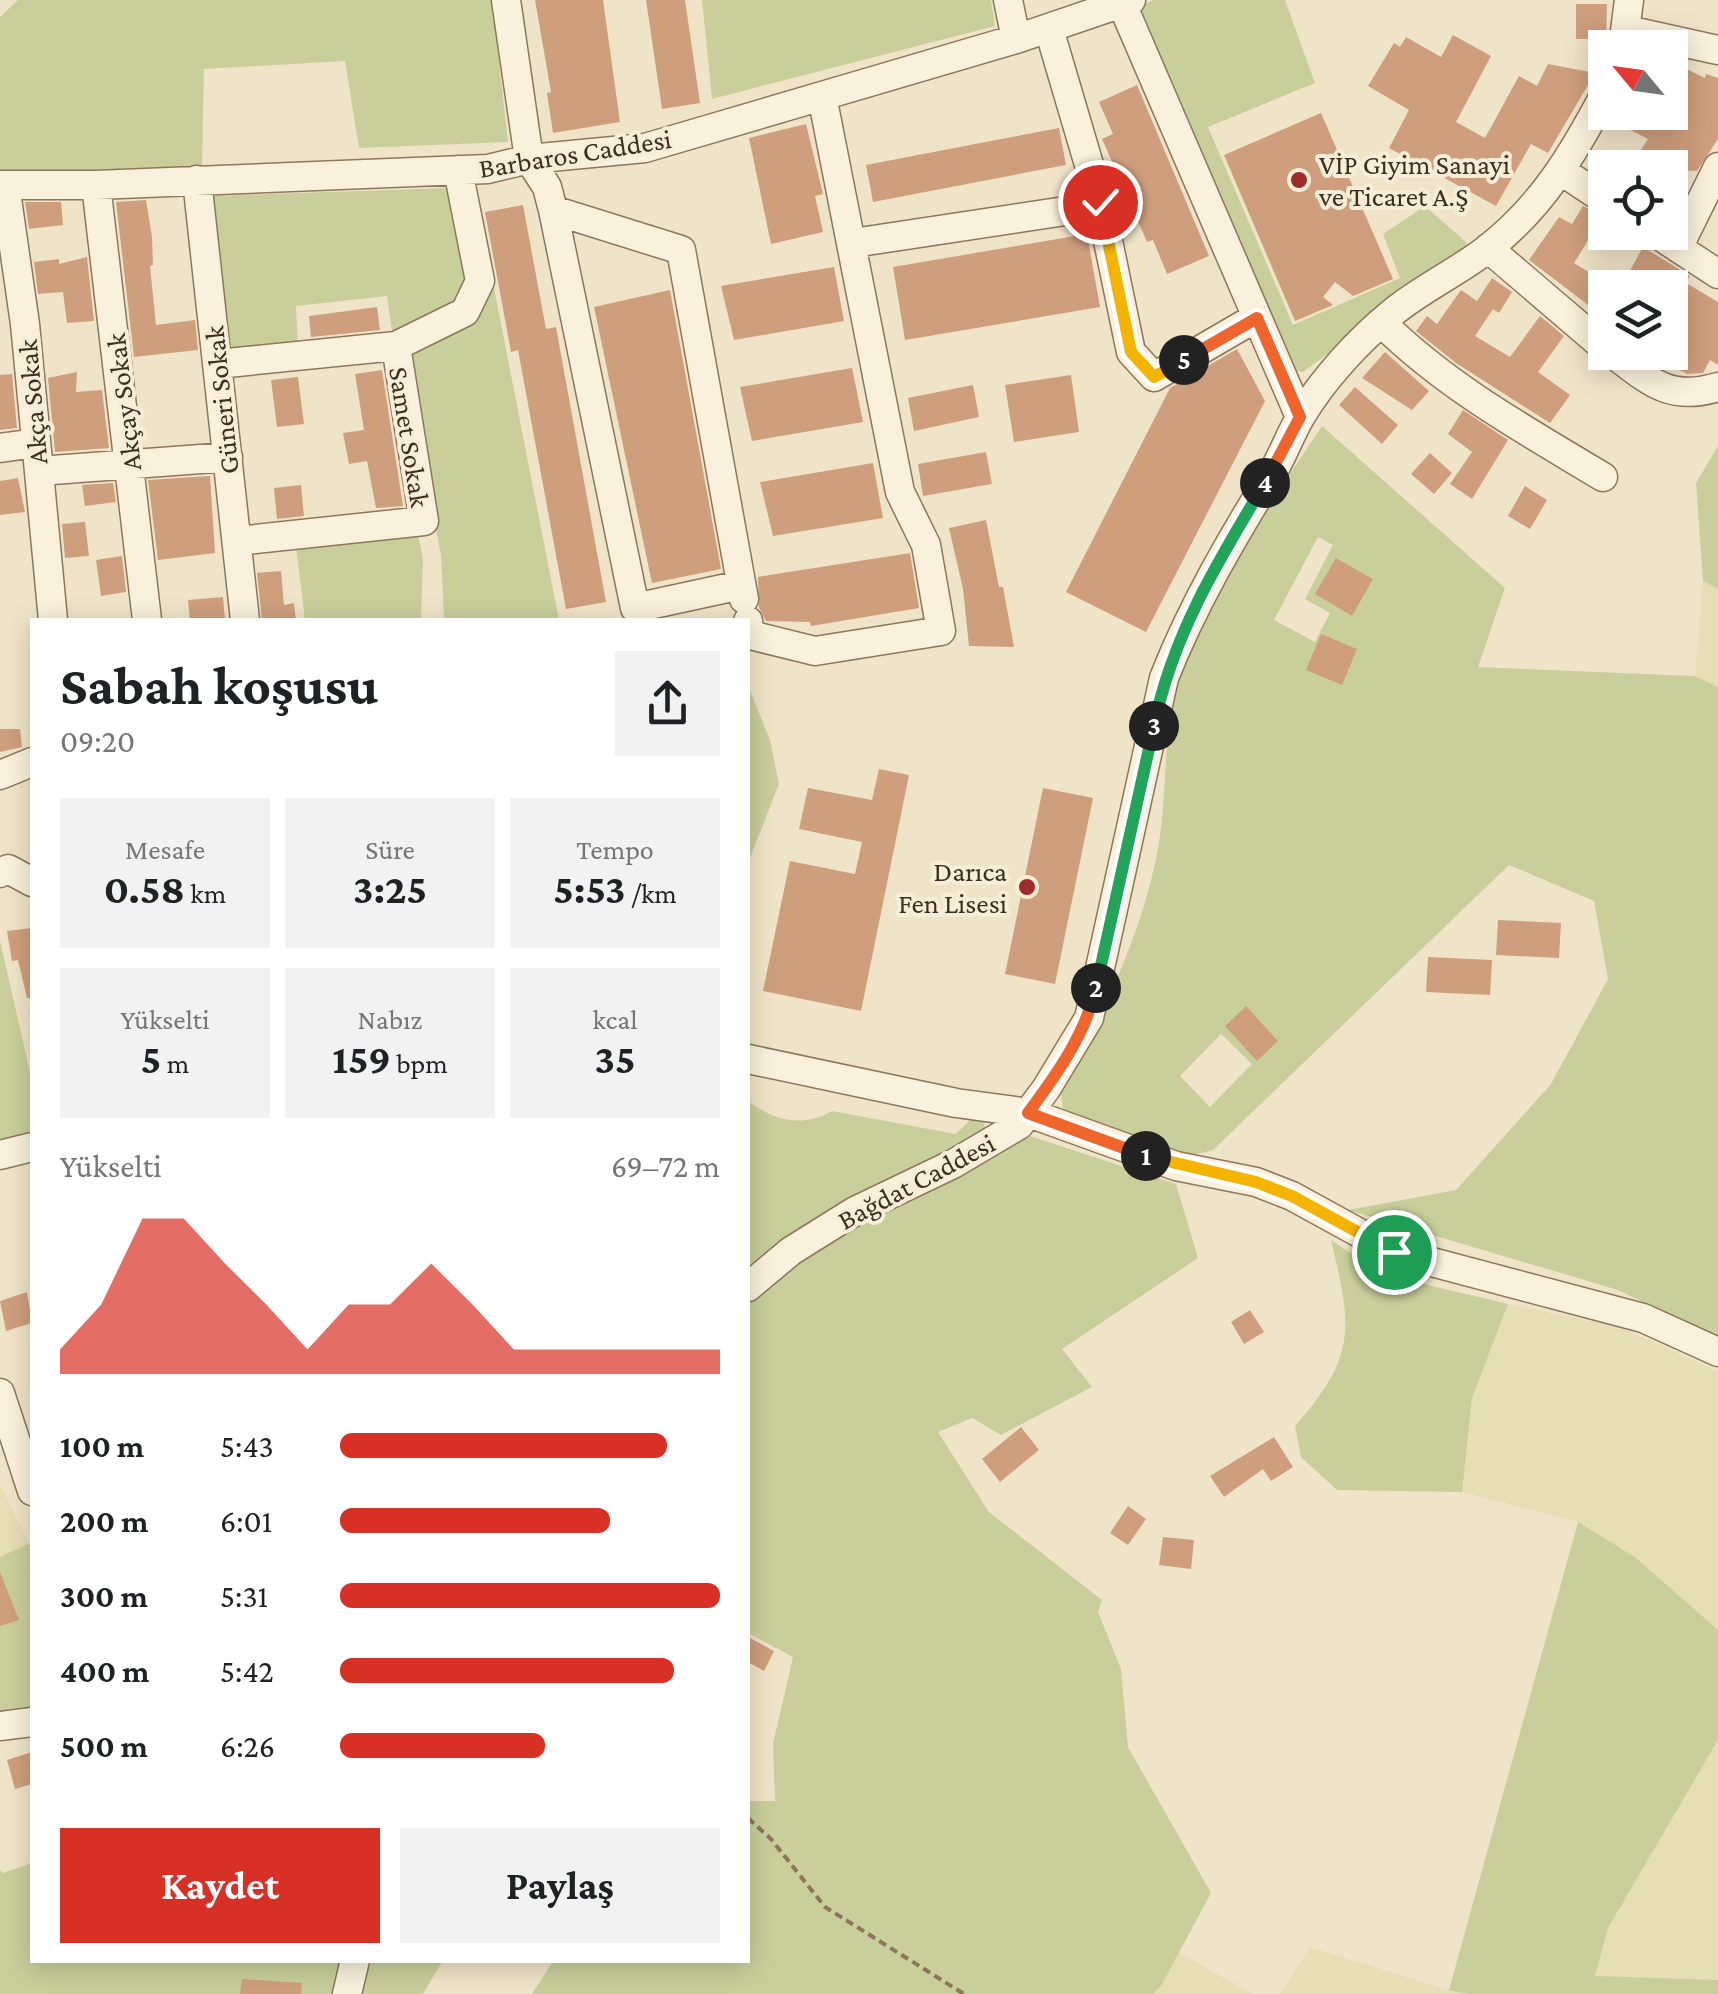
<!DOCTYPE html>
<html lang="tr">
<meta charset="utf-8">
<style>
body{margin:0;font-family:"Crimson Pro",serif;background:#f2f2f2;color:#202124;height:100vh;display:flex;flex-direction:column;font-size:38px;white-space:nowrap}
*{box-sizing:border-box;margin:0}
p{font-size:32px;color:#757577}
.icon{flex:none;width:55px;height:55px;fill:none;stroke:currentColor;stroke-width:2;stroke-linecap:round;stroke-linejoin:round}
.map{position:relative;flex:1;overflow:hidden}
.details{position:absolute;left:30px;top:618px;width:720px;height:1345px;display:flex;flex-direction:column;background:#fff;border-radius:0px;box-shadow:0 5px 25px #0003}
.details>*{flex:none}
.needle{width:65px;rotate:299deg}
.controls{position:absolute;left:1588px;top:30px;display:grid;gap:20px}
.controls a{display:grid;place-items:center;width:100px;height:100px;border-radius:0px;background:#fff;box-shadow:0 5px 25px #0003;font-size:50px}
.pin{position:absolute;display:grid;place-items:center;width:85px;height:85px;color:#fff;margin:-42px;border:5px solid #fff;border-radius:50%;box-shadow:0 2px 10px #0007}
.km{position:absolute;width:50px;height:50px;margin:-25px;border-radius:50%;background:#222;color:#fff;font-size:28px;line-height:50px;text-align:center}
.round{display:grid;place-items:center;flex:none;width:105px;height:105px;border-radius:0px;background:#f2f2f2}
.head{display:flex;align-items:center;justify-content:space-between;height:170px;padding:0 30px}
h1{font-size:55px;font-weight:700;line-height:75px}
.metrics{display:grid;grid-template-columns:repeat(3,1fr);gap:15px;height:170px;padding:10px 30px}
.metrics div{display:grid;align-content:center;border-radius:0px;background:#f2f2f2;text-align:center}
.metrics b{font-size:42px;font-weight:700}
.metrics small{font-size:28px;font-weight:400}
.metrics p{font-size:28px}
.chart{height:280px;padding:20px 30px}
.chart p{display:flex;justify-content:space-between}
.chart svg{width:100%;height:180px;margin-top:10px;fill:#d93025;opacity:.7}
.primary-button{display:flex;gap:20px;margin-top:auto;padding:20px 30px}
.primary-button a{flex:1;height:115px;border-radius:0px;background:#d93025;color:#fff;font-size:40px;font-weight:700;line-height:115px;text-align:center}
.primary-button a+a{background:#f2f2f2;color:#202124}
ul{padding:0 30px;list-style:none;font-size:32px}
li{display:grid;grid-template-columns:160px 120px 1fr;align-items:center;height:75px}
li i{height:25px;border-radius:12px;background:#d93025}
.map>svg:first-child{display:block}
.farmland{fill:#e6deb5}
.green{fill:#c9cf9b;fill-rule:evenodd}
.building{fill:#cf9f7d}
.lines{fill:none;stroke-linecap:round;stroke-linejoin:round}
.minor-casing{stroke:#8d765c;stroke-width:31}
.path{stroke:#8d765c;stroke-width:4;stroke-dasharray:8 5;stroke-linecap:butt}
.minor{stroke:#faf1dc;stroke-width:28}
.split-1-casing{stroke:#fff;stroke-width:20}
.split-2-casing{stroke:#fff;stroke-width:20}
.split-3-casing{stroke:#fff;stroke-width:20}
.split-4-casing{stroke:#fff;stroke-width:20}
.split-5-casing{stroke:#fff;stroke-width:20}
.split-6-casing{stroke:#fff;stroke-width:20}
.split-1{stroke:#f5b400;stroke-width:12}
.split-2{stroke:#f0652b;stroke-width:12}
.split-3{stroke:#22a559;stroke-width:12}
.split-4{stroke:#22a559;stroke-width:12}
.split-5{stroke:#f0652b;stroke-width:12}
.split-6{stroke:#f5b400;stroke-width:12}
.poi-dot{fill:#9e2a2b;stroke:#f7eed8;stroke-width:4}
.labels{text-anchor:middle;stroke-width:8;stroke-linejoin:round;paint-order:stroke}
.street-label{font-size:28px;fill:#3d2e20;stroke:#f7eed8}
.poi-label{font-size:28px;fill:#3d2e20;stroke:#f7eed8;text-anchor:start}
</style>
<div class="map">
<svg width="1718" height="1994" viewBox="0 0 1718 1994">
<rect width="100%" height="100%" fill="#f0e4c8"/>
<path class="farmland" d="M1703,581l15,8v98l-23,-11z
M1508,1304l112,23 98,44v259l-83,-73 -57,-35 -116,-30 10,-94z
M0,1484l29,60 -29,13z
M1718,1740v240l-123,-3 13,-49z
M1310,1947l139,43 16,4h-185z
M1179,1952l73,42h-99z"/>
<path class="green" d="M18,0h474l16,142 -149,6 -14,-87 -141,8 -2,97 -202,8v-157z
M702,0h289l4,26 -283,73z
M1154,0h131l30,83 -107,44 85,198 107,-47 -17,-44 42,-28 42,37 -4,11 -160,118 -18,-4 -154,-358z
M448,188l25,95 -10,21 -70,35 -6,-43 -91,10 2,44 -70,8 -17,-162z
M494,288l65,332h-115l-3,-65 -36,-186 10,-19 57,-28z
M1322,426l183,162 -27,79 217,9 23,11v651l-100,-48 -270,-80 108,-20 95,-106 57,-105 -14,-78 -85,-36 -296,285 -24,6 -126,-47 -2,-17c40,-74 77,-149 95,-233 12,-56 6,-118 20,-174 22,-87 97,-184 146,-259zM1318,537l15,8 -28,54 25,14 -15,29 -41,-22zM1221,1034l31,30 -42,43 -30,-31z
M1718,446v143l-15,-8 -7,-98z
M417,528l6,32 -2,60h-116l-9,-74z
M748,686l22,54 9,44 -31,79z
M0,941l32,140v58l-32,6z
M748,1101c26,20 55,27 84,10l124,23 14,-14 13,1 2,6 -26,22 -211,121z
M1021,1133l155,51 22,74 -136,91 30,38 -91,48 -29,-17 -34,14 51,80 113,88 -4,12 23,57 7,78 83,146 -50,93 -8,8h-621l22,-34h194v-159h27l-2,-57 20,-87 -45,-24v-334l67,-55z
M1331,1240l51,34 126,30 -36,94 -10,94 -125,-2 -36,-33 -6,-31c62,-70 57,-98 36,-186z
M1578,1522l57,35 83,73v110l-110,188 -13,48 123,4v14h-251l-18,-4z
M32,1542v174l-32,4v-163z
M32,1863v97h311l-9,34h-334v-124l3,3z
M369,1960h74l-20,34h-61z"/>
<path class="building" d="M535,0h68l17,122 -67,11 -6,-40 4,-1z
M646,0h39l15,103 -38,6z
M1576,4h31l-1,35h-30z
M1453,35l38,21 -35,66 29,16 34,-62 18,10 11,-22 47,9 -47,80 -17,-9 -35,62 -107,-58 20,-38 -41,-24 26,-43 6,4 6,-10 35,20z
M1670,61l35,17 1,-4 12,4v61l-21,32 -68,-3 19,-29 -37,-19 4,-8h26l29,15z
M1137,85l72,171 -42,18 -14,-34 -6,2 -45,-103 11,-5 -14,-32z
M1321,113l72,166 -40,17 -18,-14 -12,15 10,8 -38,16 -71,-166z
M806,124l17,70 -8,2 8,36 -52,12 -22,-106z
M1059,128l7,37 -193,37 -7,-37z
M146,200l6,37 1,28 -3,1 6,59 39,-5 3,30 -64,7 -18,-155z
M25,202h36l2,23 -34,4z
M523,205l23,124 10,-2 50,275 -40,7 -48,-259 -7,2 -26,-140z
M1583,206l22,11v15h32l1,4 -9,14 -34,-21 -21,34 33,20 -15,25 -63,-48 30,-43 13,7z
M1087,234l13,73 -195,33 -12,-73z
M1643,247l47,29 -4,7 32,19v63l-8,-5 -7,13 -16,1 -15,-8 -2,-78h-18l-24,-14z
M87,257l7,64 -27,2 -4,-31 -25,2 -4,-32 25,-3v5z
M834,267l10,54 -110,19 -13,-54z
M1492,278l20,14 -13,21 -6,-4 -18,27 35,21 30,-41 24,20 -26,36 32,23 -20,28 -94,-60 -40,-32 11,-15 10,8 24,-34 16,11z
M670,290l51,279 -69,14 -58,-276z
M377,307l3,23 -69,7 -2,-21z
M1237,349l28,52 -119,231 -80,-40 104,-204z
M1385,352l44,39 -17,19 -50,-32z
M852,368l11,54 -111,19 -12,-54z
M382,370l21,136 -27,2 -9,-47 -18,3 -6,-31 21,-3 -9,-56z
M77,372l-1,20 26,-2 7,58 -54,4 -7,-74z
M12,374l5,54 -17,2v-55z
M1071,375l8,57 -65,10 -9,-57z
M298,377l6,47 -27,3 -6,-47z
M973,385l6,32 -65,14 -6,-33z
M1355,387l43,38 -16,19 -43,-39z
M1463,410l45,30 -36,59 -22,-15 22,-32 -24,-18z
M986,452l6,32 -69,12 -5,-32z
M1430,453l22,20 -18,21 -23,-20z
M873,463l10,55 -110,18 -13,-54z
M210,476l5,77 -57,7 -10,-80z
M18,478l7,34 -25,3v-34z
M113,483l3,19 -31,4 -3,-21z
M301,485l3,31 -27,3 -3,-31z
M1525,486l22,14 -17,29 -22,-13z
M986,520l13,67h4l11,60 -45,-1 -6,-57 -14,-61z
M85,522l4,34 -24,2 -3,-34z
M910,553l9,55 -108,18 -1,-4 -44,-1 -7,-13 -1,-31z
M122,556l4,36 -25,4 -5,-36z
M1336,558l37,21 -21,37 -37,-22z
M281,571l3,34 10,-2 2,17h-34l-5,-47z
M223,597l2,23h-35l-2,-20z
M1321,634l36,15 -15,36 -36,-15z
M0,729h20l2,18 -22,5z
M879,769l30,6 -48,236 -98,-20 27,-130 65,13 7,-32 -63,-13 9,-41 64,12z
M1043,788l50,10 -38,186 -50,-10z
M1498,920l63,3 -2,35 -63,-3z
M32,928v70h-5l-9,-38 -6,1 -5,-30z
M1428,957l64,3 -2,35 -64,-3z
M1246,1006l32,35 -21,20 -32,-35z
M27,1292l5,31 -26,8 -6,-30z
M1250,1310l14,22 -20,12 -13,-22z
M1021,1427l18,23 -39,32 -18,-23z
M1274,1437l19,30 -22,14 -8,-12 -39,28 -14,-21z
M1128,1506l18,13 -18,26 -18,-12z
M1163,1537l31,3 -3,29 -32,-4z
M0,1572l19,48 -19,6z
M748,1637l26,14 -10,20 -16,-9z
M32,1752v32l-17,5 -8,-29z
M242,1979l60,4 -1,11h-61z"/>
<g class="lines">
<defs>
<path id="minor" d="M506,0l23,159 18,28 6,23 82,398 106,-23
M1008,0l8,39
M1122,4l178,413
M1049,29l51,173 31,150 23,25 103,-60
M1627,30l91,20
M1623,46l6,-46
M1563,172l42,28
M197,180l48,440
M0,185h96l392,-16 41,-10 116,-11 371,-109 115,-39
M5,185l20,139 28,296
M96,185l51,435
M553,210l128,40 63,349
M1654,232l64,42
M853,243l219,-33
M1488,248l117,100
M1678,248l40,-81
M1382,323c65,64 143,107 221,154
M1611,352c38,29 58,50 107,35
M217,364l179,-18 69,-34 15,-31 -22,-111
M0,448l36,-5
M39,471l189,-14
M237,541l187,-20 -28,-175
M748,621l2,14 65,16 126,-20 -15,-86 -26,-53 -78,-396
M0,775l32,-13
M0,873l8,-4 24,13
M748,1059l208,44 73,10 147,53 80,16 36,14 102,56 249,66 75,34
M0,1155l32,-8
M748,1287l43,-36 64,-40 98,-47 66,-39 27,-36 43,-71 75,-340c29,-74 69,-141 110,-208 10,-18 17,-37 27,-54 22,-37 58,-76 91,-103 29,-24 64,-40 94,-63 56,-43 87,-96 119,-156
M0,1393l32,98
M0,1726l32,-4
M347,1994l8,-34"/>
</defs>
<use href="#minor" class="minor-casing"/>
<path class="path" d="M748,1818l23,21 54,68 139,87"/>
<use href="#minor" class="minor"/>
</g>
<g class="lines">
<defs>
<path id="split-1" d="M1146,1156l110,26 36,14 102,56"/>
<path id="split-2" d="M1096,988c-11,47 -39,86 -68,125l118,43"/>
<path id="split-3" d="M1096,988l58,-262"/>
<path id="split-4" d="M1154,726c18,-90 64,-165 111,-243"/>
<path id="split-5" d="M1184,360l73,-42 43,99 -35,66"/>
<path id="split-6" d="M1100,202l31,150 23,25 30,-17"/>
</defs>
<use href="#split-1" class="split-1-casing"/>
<use href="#split-2" class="split-2-casing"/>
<use href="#split-3" class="split-3-casing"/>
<use href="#split-4" class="split-4-casing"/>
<use href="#split-5" class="split-5-casing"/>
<use href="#split-6" class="split-6-casing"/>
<use href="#split-1" class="split-1"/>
<use href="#split-2" class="split-2"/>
<use href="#split-3" class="split-3"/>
<use href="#split-4" class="split-4"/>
<use href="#split-5" class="split-5"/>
<use href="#split-6" class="split-6"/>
</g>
<g class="poi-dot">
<circle cx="1299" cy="180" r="10"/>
<circle cx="1027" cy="887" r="10"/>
</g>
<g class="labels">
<g class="street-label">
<text transform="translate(575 153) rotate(-9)" y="10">Barbaros Caddesi</text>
<text transform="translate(221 400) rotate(-96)" y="10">Güneri Sokak</text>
<text transform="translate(32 402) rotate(-95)" y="10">Akça Sokak</text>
<text transform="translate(123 402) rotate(-97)" y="10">Akçay Sokak</text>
<text transform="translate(410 437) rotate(81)" y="10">Samet Sokak</text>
<text transform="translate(916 1181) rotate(-28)" y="10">Bağdat Caddesi</text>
</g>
<g class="poi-label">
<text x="1319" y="174">VİP Giyim Sanayi<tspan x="1319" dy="32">ve Ticaret A.Ş</tspan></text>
<text x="1007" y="881" text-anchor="end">Darıca<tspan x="1007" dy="32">Fen Lisesi</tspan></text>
</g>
</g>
</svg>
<div class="controls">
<a><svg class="needle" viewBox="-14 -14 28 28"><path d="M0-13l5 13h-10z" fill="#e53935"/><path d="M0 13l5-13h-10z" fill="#757577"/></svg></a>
<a><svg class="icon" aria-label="locate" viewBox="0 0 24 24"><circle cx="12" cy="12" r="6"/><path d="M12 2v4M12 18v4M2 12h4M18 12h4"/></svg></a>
<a><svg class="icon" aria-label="layers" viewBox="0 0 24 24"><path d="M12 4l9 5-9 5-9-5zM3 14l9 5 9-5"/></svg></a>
</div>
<div class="pin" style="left:1394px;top:1252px;background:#1e9e55"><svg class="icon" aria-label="arrive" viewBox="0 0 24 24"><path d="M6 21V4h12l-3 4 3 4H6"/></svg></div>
<div class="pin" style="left:1100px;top:202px;background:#d93025"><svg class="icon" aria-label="check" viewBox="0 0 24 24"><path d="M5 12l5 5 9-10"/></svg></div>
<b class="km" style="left:1146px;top:1156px">1</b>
<b class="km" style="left:1096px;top:988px">2</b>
<b class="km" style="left:1154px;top:726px">3</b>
<b class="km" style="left:1265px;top:483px">4</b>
<b class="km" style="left:1184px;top:360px">5</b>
<section class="details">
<div class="head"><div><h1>Sabah koşusu</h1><p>09:20</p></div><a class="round"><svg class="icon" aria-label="share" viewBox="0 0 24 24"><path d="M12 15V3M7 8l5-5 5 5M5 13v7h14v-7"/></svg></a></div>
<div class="metrics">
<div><p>Mesafe</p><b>0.58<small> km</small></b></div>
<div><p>Süre</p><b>3:25</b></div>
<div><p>Tempo</p><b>5:53<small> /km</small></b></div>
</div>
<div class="metrics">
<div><p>Yükselti</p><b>5<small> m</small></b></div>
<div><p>Nabız</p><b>159<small> bpm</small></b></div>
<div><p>kcal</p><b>35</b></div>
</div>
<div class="chart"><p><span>Yükselti</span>69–72 m</p>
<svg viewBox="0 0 160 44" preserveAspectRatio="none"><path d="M0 44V38L10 27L20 6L30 6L40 17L50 27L60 38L70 27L80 27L90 17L100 27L110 38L120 38L130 38L140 38L150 38L160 38V44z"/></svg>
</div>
<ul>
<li><b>100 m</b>5:43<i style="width:86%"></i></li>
<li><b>200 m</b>6:01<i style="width:71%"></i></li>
<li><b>300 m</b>5:31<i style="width:100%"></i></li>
<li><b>400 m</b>5:42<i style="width:88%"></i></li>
<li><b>500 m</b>6:26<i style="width:54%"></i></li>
</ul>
<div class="primary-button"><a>Kaydet</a><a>Paylaş</a></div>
</section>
</div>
